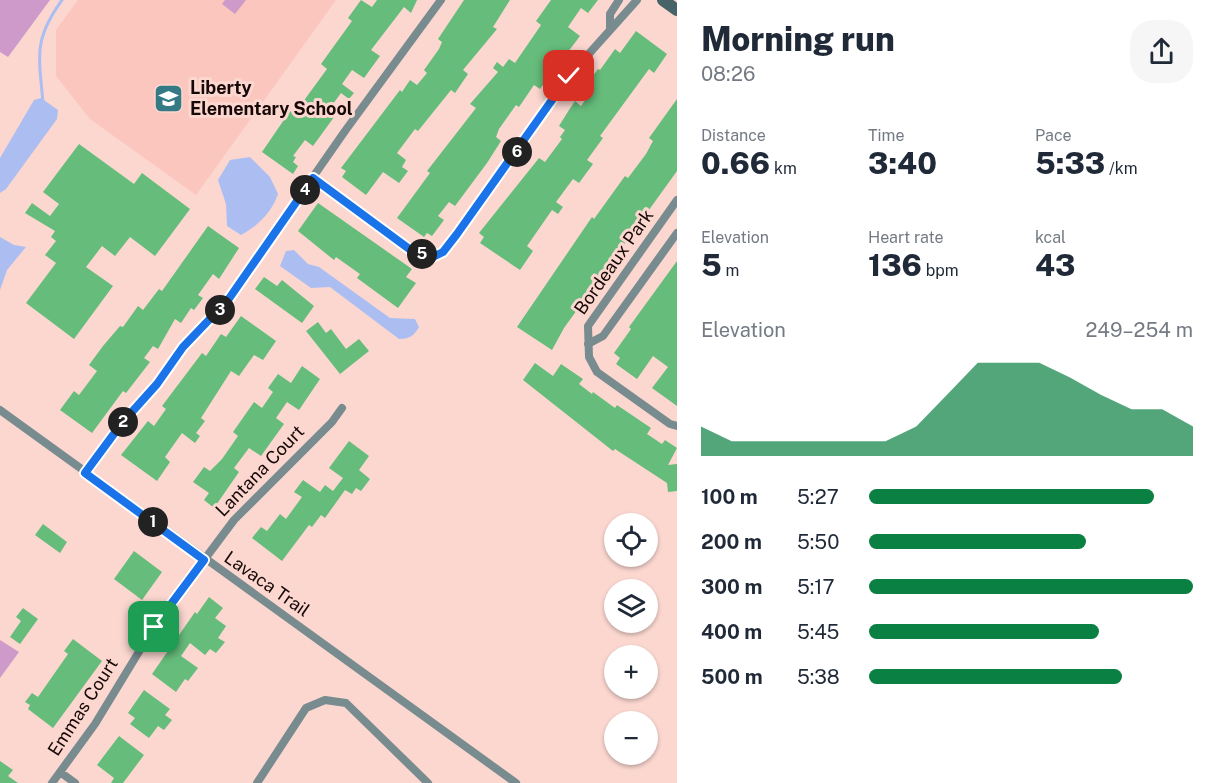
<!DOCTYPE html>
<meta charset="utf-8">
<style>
body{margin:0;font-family:"Public Sans",sans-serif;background:#f6f6f7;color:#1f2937;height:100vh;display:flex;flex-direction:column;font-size:22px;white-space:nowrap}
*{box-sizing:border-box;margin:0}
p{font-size:20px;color:#747a83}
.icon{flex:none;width:33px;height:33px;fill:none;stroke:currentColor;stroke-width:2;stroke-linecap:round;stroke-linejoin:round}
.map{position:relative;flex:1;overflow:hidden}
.details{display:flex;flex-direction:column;background:#fff;width:540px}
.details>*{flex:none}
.buttons{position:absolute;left:604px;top:513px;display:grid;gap:12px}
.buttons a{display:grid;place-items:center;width:54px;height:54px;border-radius:50%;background:#fff;box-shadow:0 2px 4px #0004;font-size:30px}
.pin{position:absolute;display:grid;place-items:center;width:51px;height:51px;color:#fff;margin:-26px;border-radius:12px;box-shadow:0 3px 9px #0006}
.km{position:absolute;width:30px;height:30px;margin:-15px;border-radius:50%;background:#222;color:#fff;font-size:16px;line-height:30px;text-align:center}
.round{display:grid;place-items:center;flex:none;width:63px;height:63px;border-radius:24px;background:#f6f6f7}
.head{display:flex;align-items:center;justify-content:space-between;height:102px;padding:0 24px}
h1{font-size:33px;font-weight:800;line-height:45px}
.metrics{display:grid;grid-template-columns:repeat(3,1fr);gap:9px;height:102px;padding:6px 24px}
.metrics div{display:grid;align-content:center}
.metrics b{font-size:30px;font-weight:800}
.metrics small{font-size:16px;font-weight:400}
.metrics p{font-size:16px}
.chart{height:168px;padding:12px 24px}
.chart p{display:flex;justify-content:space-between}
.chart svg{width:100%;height:108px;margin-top:6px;fill:#0b8043;opacity:.7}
ul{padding:0 24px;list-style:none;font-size:20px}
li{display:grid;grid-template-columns:96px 72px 1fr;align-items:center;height:45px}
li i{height:15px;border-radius:8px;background:#0b8043}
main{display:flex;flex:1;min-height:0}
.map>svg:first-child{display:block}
.built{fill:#fac6bd}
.green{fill:#ce9ac9}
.water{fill:#acbef1}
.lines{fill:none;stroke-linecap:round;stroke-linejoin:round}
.stream{stroke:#acbef1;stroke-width:3}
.building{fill:#66bc7b}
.minor{stroke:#788b8f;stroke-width:8}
.secondary{stroke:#466368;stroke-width:12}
.route-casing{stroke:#fff;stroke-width:12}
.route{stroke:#1a73e8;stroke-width:8}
.labels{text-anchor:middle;stroke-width:6;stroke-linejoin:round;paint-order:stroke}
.poi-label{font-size:18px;font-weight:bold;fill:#160806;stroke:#fbd7d0;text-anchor:start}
.street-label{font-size:18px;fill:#160806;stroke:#fbd7d0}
</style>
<main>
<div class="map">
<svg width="677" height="783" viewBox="0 0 677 783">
<rect width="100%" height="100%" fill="#fbd7d0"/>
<path class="built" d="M78,0h258l-140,195 -106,-76 -34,-43v-46z"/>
<path class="green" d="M0,0h50l-42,57 -8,-5z
M225,0h21l-11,14 -13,-10z
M0,640l19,12 -19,26z"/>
<path class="water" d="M41,98l17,12 -1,9 -51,70 -6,4v-35l34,-58z
M250,157l20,20 8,17c-6,18 -20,32 -37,41l-14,-9 -1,-22 -8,-24 12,-20z
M0,237l14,8 12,2 -19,23 -7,20z
M294,250l14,14 11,3 71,51 25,1 4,8c-5,9 -10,12 -20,12l-69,-52 -19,1 -31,-22 6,-15z"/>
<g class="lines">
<path class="stream" d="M43,103c-4,-47 -10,-63 19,-103"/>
</g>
<path class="building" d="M361,0l11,7 5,-7h40l-6,13 -7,-6 -33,43 9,6 -16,22 -12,-8 -10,14 12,9 -5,6 -8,-6 -11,15 7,5 -24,33 -8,-6 -12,16 3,1 -3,5 5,4 -5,8 -31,-22 28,-41 4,3 33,-45 -6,-5 31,-43 -4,-3z
M464,0h46l-17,27 4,2 -34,41 5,4 -13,19 -4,-3 -33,41 -3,-2 -18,24 9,7 -4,7 6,4 -9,12 -16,-11 -17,23 -24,-18 4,-6 -5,-3 59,-78 2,2 8,-12 7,5 10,-12 -3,-3 15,-21 3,-7 -4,-3z
M551,0h47l-10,13 -7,-5 -13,19 12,9 -40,53 -6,-4 -15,22 -3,-2 -17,24 -3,8 5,4 -14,22 -32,43 -6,-4 -11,14 6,4 -12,16 -5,-3 -3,4 -27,-19 33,-45 -3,-2 49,-63 -6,-4 28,-32 -5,-4 4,-6 6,5 6,-8 6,4 26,-38 -5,-4z
M636,31l31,23 -13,19 -5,-4 -49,67 3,2 -16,22 6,4 -14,19 -6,-4 -17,23 7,5 -5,7 -6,-4 -25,36 6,5 -13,19 -40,-27 4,-6 -5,-4 60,-75 6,4 17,-23 -2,-2 5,-7 -6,-4 10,-16 6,-9 6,5 9,-13 -6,-5 14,-19 2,1 15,-21 5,4z
M677,99v72l-113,157 -12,22 -35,-23 75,-110 2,2 31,-43 3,2 18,-24 7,-13 -4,-3z
M79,144l55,40 8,-11 48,36 -35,47 -25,-19 -15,19 -13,-10 -16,21 27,19 -39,53 -48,-36 30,-40 -11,-8 11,-14 -5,-4 4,-6 -30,-18 7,-10 18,13 9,-12 -16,-12z
M318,203l94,66 -6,8 10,6 -18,25 -41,-30 3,-4 -24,-17 -2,3 -36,-29z
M208,226l31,22 -20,31 -6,-5 -15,21 5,3 -9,12 -3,-2 -10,15 -6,-4 -17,30 -5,-3 -9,12 6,4 -24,31 -3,-2 -31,42 -32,-23 14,-19 5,4 18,-24 -8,-6 14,-19 17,-20 3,1 15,-21 5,4 16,-21 3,2z
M677,261v145l-25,-18 16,-21 -15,-11 -16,23 -21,-15 4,-6 -6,-5 17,-24 -2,-2z
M264,277l13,9 5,-6 32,26 -12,17 -47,-34z
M241,316l35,25 -13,19 -9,-5 -15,21 -8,-5 -30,47 4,3 -9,12 4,3 -5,7 -13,-10 -17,24 5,5 -13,19 -36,-26 27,-34 6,5 12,-17 -4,-3 40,-53 4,3 15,-22 5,3z
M318,322l8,11 5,-4 15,20 13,-10 10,12 -29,23 -34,-43z
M535,363l18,13 8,-12 22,15 -4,5 13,10 1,-2 22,16 2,-3 34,23 -4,6 15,10 3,-4 12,8 -9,17 9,-1v27l-9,1 -1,-9 -52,-34 -2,2 -90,-71z
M302,366l18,13 -21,31 -12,-8 -11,16 8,6 -23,32 -12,-8 -15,20 5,4 -25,36 -10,-8 5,-7 -16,-11 11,-15 6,4 12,-12 16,-23 -5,-4 21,-30 8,6 11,-16 -5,-4 10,-14 13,9z
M349,441l20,15 -10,14 11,9 -9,12 -5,-3 -4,6 -7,-4 -20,28 -4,-3 -9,12 -3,-2 -27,36 -30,-23 9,-11 6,4 13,-17 6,5 16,-22 -8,-5 9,-12 17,12 5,-7 8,6 10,-13 -14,-10z
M43,524l24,18 -7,11 -25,-18z
M134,551l28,21 -20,28 -28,-21z
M209,597l14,11 -8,10 11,8 -8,12 7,4 -9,11 -6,-4 -5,6 -15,-12 -9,13 17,12 -10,13 -3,-2 -9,13 -24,-18 43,-62 2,2z
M23,608l15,11 -18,25 -10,-7 11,-16 -5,-4z
M73,639l29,22 -49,67 -25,-19 2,-4 -5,-3 7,-9 6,4 30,-43 -4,-3z
M144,690l26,19 -5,6 7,5 -8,10 -6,-4 -9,12 -19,-14 5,-6 -7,-5z
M119,736l25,19 -21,28h-12l3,-5 -17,-13z
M0,761l13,9 -5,6 10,7h-18z"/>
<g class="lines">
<path class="minor" d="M610,28v-14l9,-14
M313,178l99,73 19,7 12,-6 77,-103 49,-73 68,-76
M677,200l-89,126 1,31 8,15 73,52 7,2
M588,344l15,-8 74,-103
M0,410l516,373
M85,473l37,-50 35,-39 26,-37 45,-48 117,-168 96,-131
M60,772l15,11
M52,783l43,-59 59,-97 80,-107 98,-98 10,-14
M257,783l49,-75 19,-8 21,3 82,80"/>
<path class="secondary" d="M663,0l14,10"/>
</g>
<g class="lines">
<defs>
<path id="route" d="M154,627l50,-67 -119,-87 37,-50 35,-39 26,-37 45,-47 85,-122 99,73 19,7 12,-6 14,-18 112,-158"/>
</defs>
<use href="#route" class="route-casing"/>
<use href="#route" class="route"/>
</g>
<defs>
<symbol id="school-square" viewBox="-11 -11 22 22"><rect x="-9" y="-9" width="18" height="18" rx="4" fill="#337a85" stroke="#fbd7d0"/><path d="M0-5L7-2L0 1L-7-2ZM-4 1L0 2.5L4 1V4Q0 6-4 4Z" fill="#fff"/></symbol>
</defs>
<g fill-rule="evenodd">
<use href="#school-square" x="152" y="82" width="33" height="33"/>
</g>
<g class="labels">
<g class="poi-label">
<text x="190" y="94">Liberty<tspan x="190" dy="21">Elementary School</tspan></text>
</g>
<g class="street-label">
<text transform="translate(614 262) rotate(-55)" y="6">Bordeaux Park</text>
<text transform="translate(260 471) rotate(-46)" y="6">Lantana Court</text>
<text transform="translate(267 584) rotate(35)" y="6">Lavaca Trail</text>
<text transform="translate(83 707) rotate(-57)" y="6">Emmas Court</text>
</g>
</g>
</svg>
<div class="buttons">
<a><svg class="icon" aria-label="locate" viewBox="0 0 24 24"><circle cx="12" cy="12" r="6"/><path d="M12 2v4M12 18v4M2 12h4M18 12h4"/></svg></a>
<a><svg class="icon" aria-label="layers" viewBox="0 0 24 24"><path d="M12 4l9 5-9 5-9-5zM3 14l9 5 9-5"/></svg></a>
<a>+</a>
<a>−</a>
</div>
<div class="pin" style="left:154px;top:627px;background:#1e9e55"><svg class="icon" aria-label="arrive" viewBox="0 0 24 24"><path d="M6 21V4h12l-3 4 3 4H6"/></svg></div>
<div class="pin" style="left:569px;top:76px;background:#d93025"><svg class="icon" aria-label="check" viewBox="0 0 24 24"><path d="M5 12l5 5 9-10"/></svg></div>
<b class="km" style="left:153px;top:522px">1</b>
<b class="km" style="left:123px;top:422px">2</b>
<b class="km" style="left:220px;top:310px">3</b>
<b class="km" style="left:305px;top:190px">4</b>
<b class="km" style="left:422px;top:254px">5</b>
<b class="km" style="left:517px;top:152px">6</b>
</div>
<section class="details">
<div class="head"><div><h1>Morning run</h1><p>08:26</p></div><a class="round"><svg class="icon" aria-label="share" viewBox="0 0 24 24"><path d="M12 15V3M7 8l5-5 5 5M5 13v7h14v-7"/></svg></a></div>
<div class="metrics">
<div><p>Distance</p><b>0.66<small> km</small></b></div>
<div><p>Time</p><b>3:40</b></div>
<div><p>Pace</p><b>5:33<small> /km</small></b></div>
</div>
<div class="metrics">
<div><p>Elevation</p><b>5<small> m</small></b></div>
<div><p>Heart rate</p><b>136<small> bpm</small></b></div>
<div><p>kcal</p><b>43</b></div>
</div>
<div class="chart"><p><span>Elevation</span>249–254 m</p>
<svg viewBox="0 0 160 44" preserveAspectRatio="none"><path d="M0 44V32L10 38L20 38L30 38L40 38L50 38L60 38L70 32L80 19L90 6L100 6L110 6L120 12L130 19L140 25L150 25L160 32V44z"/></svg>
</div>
<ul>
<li><b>100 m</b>5:27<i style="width:88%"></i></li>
<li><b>200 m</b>5:50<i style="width:67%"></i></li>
<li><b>300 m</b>5:17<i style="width:100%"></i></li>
<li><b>400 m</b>5:45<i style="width:71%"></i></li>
<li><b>500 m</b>5:38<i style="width:78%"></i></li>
</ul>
</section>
</main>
